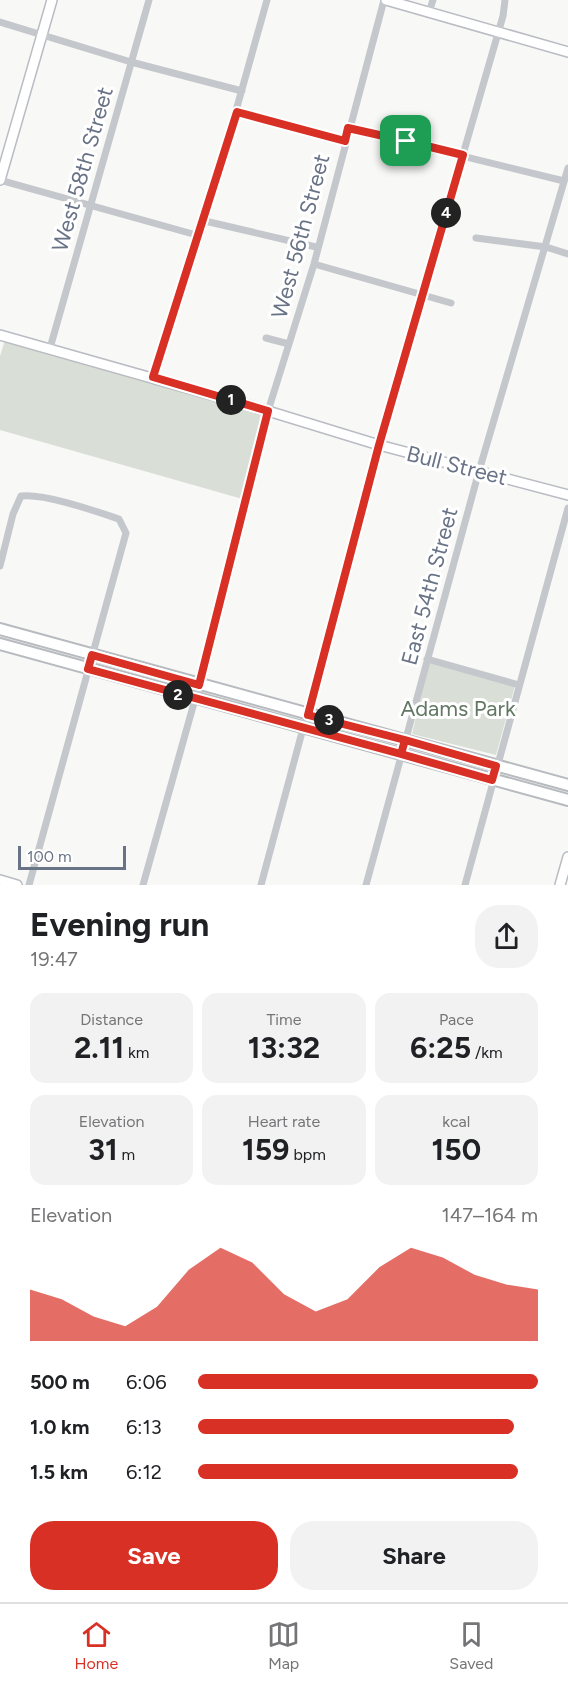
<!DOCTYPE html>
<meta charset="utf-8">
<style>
body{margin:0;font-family:Figtree,sans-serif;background:#f2f2f2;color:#202124;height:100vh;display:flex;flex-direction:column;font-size:22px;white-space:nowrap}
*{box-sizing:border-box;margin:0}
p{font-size:20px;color:#757577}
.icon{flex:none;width:33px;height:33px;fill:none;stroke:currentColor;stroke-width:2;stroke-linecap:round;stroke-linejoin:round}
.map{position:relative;height:885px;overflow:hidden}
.sheet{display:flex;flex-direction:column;background:#fff;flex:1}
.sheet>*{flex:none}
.scale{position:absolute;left:18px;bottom:15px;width:108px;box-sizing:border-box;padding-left:6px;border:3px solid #697386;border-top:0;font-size:16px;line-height:21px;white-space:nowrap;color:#697386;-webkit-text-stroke:4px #fff;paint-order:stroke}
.pin{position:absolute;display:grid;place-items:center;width:51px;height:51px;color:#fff;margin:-26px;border-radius:12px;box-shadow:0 3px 9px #0006}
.km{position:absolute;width:30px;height:30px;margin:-15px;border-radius:50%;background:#222;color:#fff;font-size:16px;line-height:30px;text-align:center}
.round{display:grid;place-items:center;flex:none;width:63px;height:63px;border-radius:24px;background:#f2f2f2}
.head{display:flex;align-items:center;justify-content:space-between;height:102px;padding:0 30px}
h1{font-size:33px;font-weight:700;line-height:45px}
.metrics{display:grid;grid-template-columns:repeat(3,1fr);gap:9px;height:102px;padding:6px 30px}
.metrics div{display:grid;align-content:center;border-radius:15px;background:#f2f2f2;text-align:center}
.metrics b{font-size:30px;font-weight:700}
.metrics small{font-size:16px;font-weight:400}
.metrics p{font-size:16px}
.chart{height:168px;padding:12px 30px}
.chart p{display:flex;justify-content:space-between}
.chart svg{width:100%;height:108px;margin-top:6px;fill:#d93025;opacity:.7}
.primary-button{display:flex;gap:12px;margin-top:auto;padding:12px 30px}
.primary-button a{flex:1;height:69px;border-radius:24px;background:#d93025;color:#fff;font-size:24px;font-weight:700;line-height:69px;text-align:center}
.primary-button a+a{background:#f2f2f2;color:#202124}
ul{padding:0 30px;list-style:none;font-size:20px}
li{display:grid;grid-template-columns:96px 72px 1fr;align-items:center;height:45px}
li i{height:15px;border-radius:8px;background:#d93025}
.menu{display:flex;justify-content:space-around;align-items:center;height:84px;border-top:2px solid #e0e0e0;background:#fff;font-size:16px;color:#757577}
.menu a{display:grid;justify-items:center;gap:3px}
.menu .current{color:#d93025}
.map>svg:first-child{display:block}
.park{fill:#d9dfd7}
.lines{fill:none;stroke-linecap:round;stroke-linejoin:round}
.secondary-casing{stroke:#b9bcc2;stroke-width:12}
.primary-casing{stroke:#b7babf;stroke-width:14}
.street{stroke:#c4c7cb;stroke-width:7}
.secondary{stroke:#fff;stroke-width:9}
.primary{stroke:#fff;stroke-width:10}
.route-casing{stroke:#fff;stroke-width:12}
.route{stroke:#d93025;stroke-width:8}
.labels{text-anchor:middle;stroke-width:6;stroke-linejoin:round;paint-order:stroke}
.street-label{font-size:22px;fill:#697386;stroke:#fff}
.park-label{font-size:22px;fill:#637864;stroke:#fff}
</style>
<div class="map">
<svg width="568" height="885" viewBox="0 0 568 885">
<rect width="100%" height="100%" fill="#f8f8f6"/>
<path class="park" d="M6,337l262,74 -22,89 -246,-70v-74z
M429,662l86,24 -19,69 -84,-21z"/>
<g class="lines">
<defs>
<path id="secondary" d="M386,0l182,52
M0,180l52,-180
M0,335l268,76 111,34 189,50
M0,880l17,5
M560,885l8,-28"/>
<path id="primary" d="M0,629l568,156
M0,644l568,156"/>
</defs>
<use href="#secondary" class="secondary-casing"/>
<use href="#primary" class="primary-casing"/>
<path class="street" d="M429,12l4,-12
M0,22l131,40 111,29
M237,112l108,29
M348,128l216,53
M0,180l200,56
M205,221l111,26
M476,238l70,9 22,7
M314,264l137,39
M266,338l23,6
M50,348l99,-348
M153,377l52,-156 62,-221
M0,566l13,-52 8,-18c23,-3 74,15 98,23l7,14 -97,352
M427,659l92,26
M143,885l56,-200 69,-274 46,-147 70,-264
M261,885l118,-440 124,-429 2,-16
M366,885l113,-414 89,-303
M465,885l103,-377"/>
<use href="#secondary" class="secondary"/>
<use href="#primary" class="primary"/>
</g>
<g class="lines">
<defs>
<path id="route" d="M406,141l-58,-13 -3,13 -108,-29 -84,265 115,34 -69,274 -107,-30 -4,14 313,85 4,-14 91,26 -4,14 -91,-26 4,-14 -97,-25 71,-270 84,-290 -57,-14"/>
</defs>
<use href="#route" class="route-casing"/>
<use href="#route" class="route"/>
</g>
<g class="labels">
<g class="street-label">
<text transform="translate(82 169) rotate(-74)" y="8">West 58th Street</text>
<text transform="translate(300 236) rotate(-75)" y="8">West 56th Street</text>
<text transform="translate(457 465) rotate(14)" y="8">Bull Street</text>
<text transform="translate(429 586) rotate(-75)" y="8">East 54th Street</text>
</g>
<g class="park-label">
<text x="458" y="716">Adams Park</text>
</g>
</g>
</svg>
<div class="scale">100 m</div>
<div class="pin" style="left:406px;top:141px;background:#1e9e55"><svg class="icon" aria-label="arrive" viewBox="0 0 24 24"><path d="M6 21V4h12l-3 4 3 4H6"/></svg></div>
<b class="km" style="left:231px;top:400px">1</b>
<b class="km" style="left:178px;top:695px">2</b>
<b class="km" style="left:329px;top:720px">3</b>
<b class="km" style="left:446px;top:213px">4</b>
</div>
<section class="sheet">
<div class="head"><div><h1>Evening run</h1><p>19:47</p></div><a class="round"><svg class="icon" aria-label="share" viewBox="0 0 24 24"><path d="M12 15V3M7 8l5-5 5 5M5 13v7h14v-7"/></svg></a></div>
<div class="metrics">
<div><p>Distance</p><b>2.11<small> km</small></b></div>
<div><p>Time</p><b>13:32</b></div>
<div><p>Pace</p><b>6:25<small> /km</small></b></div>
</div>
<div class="metrics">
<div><p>Elevation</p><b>31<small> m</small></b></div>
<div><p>Heart rate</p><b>159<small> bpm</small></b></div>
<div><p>kcal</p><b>150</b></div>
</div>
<div class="chart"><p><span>Elevation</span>147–164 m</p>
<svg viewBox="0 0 160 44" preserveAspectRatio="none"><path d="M0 44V23L10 27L20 34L30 38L40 30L50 15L60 6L70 12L80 25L90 32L100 27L110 14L120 6L130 10L140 17L150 21L160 23V44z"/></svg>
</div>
<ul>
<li><b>500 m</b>6:06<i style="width:100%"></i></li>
<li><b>1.0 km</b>6:13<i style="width:93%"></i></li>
<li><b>1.5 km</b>6:12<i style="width:94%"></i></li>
</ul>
<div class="primary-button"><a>Save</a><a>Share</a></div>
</section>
<nav class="menu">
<a class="current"><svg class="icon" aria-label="home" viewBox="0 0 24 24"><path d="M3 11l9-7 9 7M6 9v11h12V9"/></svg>Home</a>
<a><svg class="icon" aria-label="map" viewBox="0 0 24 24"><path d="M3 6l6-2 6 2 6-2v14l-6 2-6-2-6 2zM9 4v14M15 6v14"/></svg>Map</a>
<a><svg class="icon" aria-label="saved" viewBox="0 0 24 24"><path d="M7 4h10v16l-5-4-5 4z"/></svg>Saved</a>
</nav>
